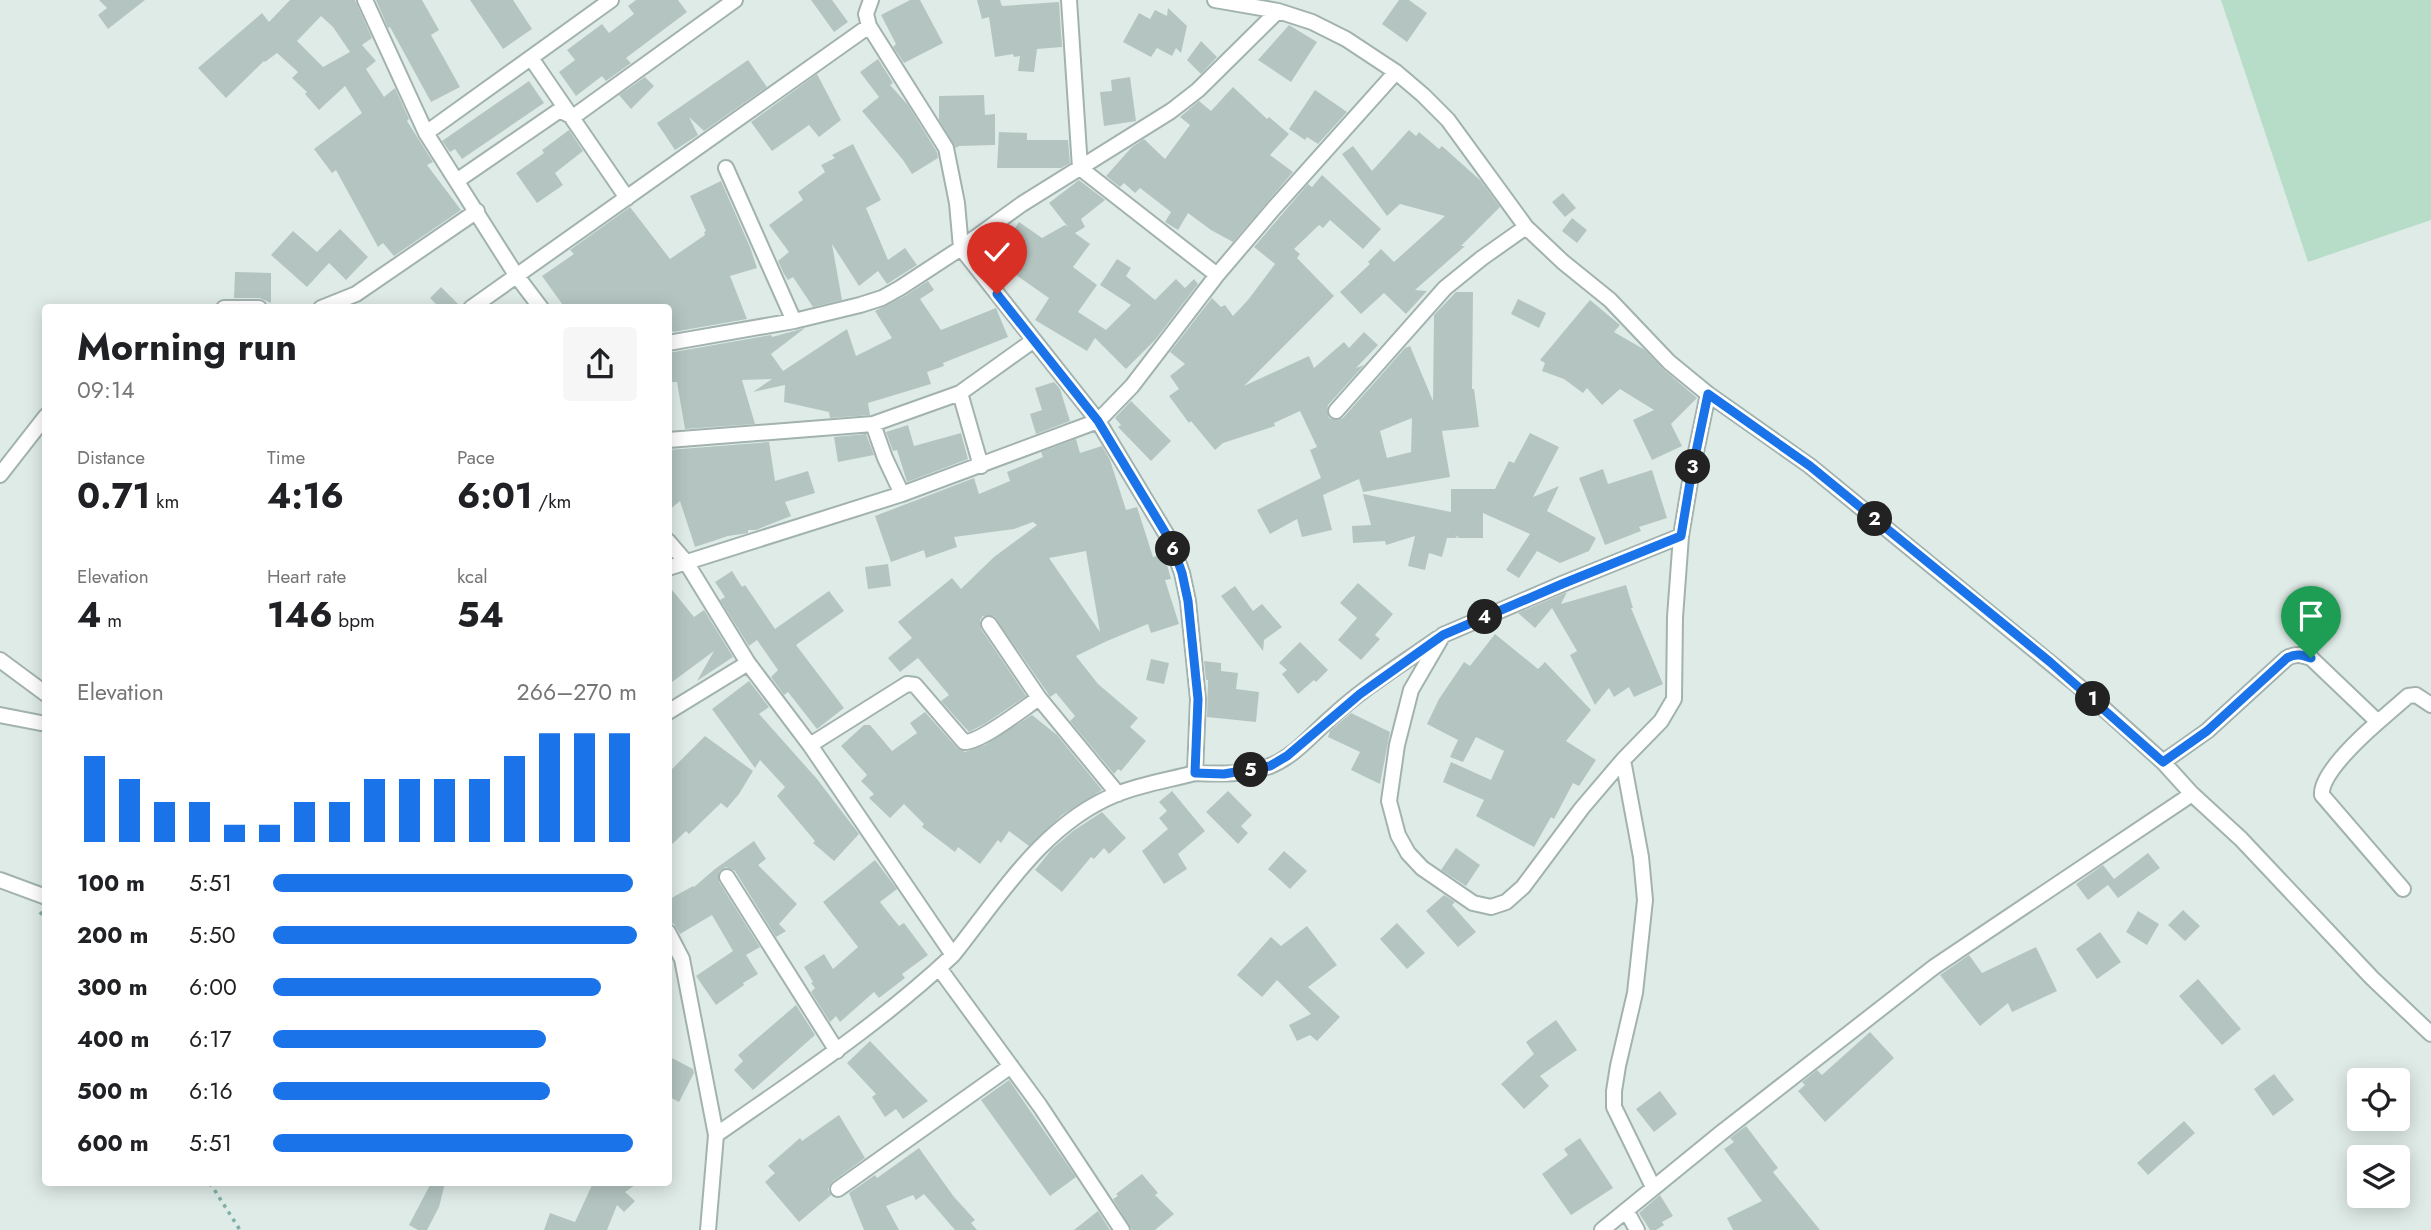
<!DOCTYPE html>
<meta charset="utf-8">
<style>
body{margin:0;font-family:Jost,sans-serif;background:#f6f6f6;color:#202124;height:100vh;display:flex;flex-direction:column;font-size:26px;white-space:nowrap}
*{box-sizing:border-box;margin:0}
p{font-size:23px;color:#757577}
.icon{flex:none;width:38px;height:38px;fill:none;stroke:currentColor;stroke-width:2;stroke-linecap:round;stroke-linejoin:round}
.map{position:relative;flex:1;overflow:hidden}
.panel{position:absolute;left:42px;top:304px;width:630px;height:882px;display:flex;flex-direction:column;background:#fff;border-radius:7px;box-shadow:0 4px 18px #0003}
.panel>*{flex:none}
.tools{position:absolute;left:2347px;top:1068px;display:grid;gap:14px}
.tools a{display:grid;place-items:center;width:63px;height:63px;border-radius:7px;background:#fff;box-shadow:0 4px 18px #0003;font-size:35px}
.pin{position:absolute;display:grid;place-items:center;width:60px;height:60px;color:#fff;margin:-72px -30px;border-radius:50% 50% 50% 0;rotate:-45deg;box-shadow:0 0 7px #0007}
.pin .icon{rotate:45deg}
.km{position:absolute;width:35px;height:35px;margin:-18px;border-radius:50%;background:#222;color:#fff;font-size:19px;line-height:35px;text-align:center}
.round{display:grid;place-items:center;flex:none;width:74px;height:74px;border-radius:7px;background:#f6f6f6}
.headline{display:flex;align-items:center;justify-content:space-between;height:119px;padding:0 35px}
h1{font-size:38px;font-weight:700;line-height:52px}
.figures{display:grid;grid-template-columns:repeat(3,1fr);gap:10px;height:119px;padding:7px 35px}
.figures div{display:grid;align-content:center}
.figures b{font-size:35px;font-weight:700}
.figures small{font-size:19px;font-weight:400}
.figures p{font-size:19px}
.chart{height:196px;padding:14px 35px}
.chart p{display:flex;justify-content:space-between}
.chart svg{width:100%;height:126px;margin-top:7px;stroke:#1a73e8;stroke-width:6}
ul{padding:0 35px;list-style:none;font-size:23px}
li{display:grid;grid-template-columns:112px 84px 1fr;align-items:center;height:52px}
li i{height:18px;border-radius:9px;background:#1a73e8}
.map>svg:first-child{display:block}
.green{fill:#b7ddc8}
.building{fill:#b4c5c1;fill-rule:evenodd}
.lines{fill:none;stroke-linecap:round;stroke-linejoin:round}
.street-casing{stroke:#a2b3af;stroke-width:18}
.path{stroke:#7eafa8;stroke-width:3.5;stroke-dasharray:3.5 5;stroke-linecap:butt}
.street{stroke:#fff;stroke-width:14}
.route-casing{stroke:#fff;stroke-width:14}
.route{stroke:#1a73e8;stroke-width:9}
</style>
<div class="map">
<svg width="2431" height="1230" viewBox="0 0 2431 1230">
<rect width="100%" height="100%" fill="#dfebe7"/>
<path class="green" d="M2221,0h210v220l-123,42z"/>
<path class="building" d="M99,0h46l-37,29 -10,-14 9,-7z
M290,0h65l17,38 -10,7 14,16 -10,8 18,28 11,-9 14,31 -2,2 26,41 -6,3 34,45 -67,46 -11,-13 -5,4 -42,-77 -4,3 -18,-24 48,-36 -17,-27 -26,24 -14,-16 2,-2 -15,-14 6,-6 -21,-19 -12,9 -1,-1 -38,37 -28,-30 64,-55 7,9zM321,16l12,11 17,25 -27,15 -26,-26z
M376,0h46l17,30 -8,5 29,52 -29,15 -41,-75 -2,1z
M470,0h43l19,29 -29,20z
M636,0h42l9,12 -61,46 5,5 -25,18 -4,-5 -26,20 -17,-24 16,-12 -8,-10 35,-26 7,9 25,-19 -6,-8z
M811,0h21l16,22 -14,10z
M910,0h10l23,43 -39,20 -11,-16 3,-3 -15,-29z
M977,0h23l2,6 57,-4 3,45 -25,2 -3,23 -16,-1 2,-15 -6,1 -1,-3 -18,3 -6,-40 -7,2z
M1399,0h10l18,13 -20,29 -25,-18z
M1168,8l19,18 -6,27 -5,-5 -4,8 -15,-8 -6,9 -28,-15 16,-29 11,6 5,-9 12,6z
M1289,25l28,17 -26,40 -33,-22z
M1201,41l16,16 -16,17 -14,-14z
M878,59l15,24 -3,2 18,20 29,47 1,6 -26,16 -9,-14 -41,-49 17,-14 -19,-25z
M748,60l19,27 -63,44 -15,-14 9,18 -23,15 -18,-27z
M817,74l24,46 -22,17 -10,-12 -37,26 -21,-29z
M645,77l9,9 -23,23 -12,-14z
M1130,77l6,44 -32,5 -4,-34 12,-1 -1,-11z
M529,81l15,22 -82,56 -7,-10 -5,3 -8,-11z
M1233,87l34,32 2,-2 20,17 -19,21 23,17 -60,70 -22,-12 -23,-17 -10,17 -13,-8 6,-10 -31,-24 -5,5 -11,-10 -4,4 -14,-11 26,-29 12,-8 21,20 25,-34 -10,-8 19,-16 12,10z
M1315,90l32,22 -29,32 -11,-7 -2,3 -16,-11z
M984,95l1,20 10,-1v31l-36,1 -3,2 -17,-28v-24z
M569,130l14,21 -28,22 8,12 -26,18 -21,-30 28,-20 -2,-3z
M1409,130l7,6 3,-4 20,17 3,-3 39,35 19,26 -39,39h4l-50,44 12,1 -21,23 -22,-21 -23,21 -21,-22 30,-28 -2,-2 13,-13 13,13 51,-46 -45,-12 -13,12 -45,-62 11,-8 19,25z
M999,132l28,1v7h41l2,23 -9,5h-64z
M853,144l28,56 -15,8 22,52 17,-12 12,17 -30,19 -9,-13 -19,15 -27,-42 10,56 -29,7 -20,-30 -5,3 -4,-6 -6,-13 11,-9 -20,-27 34,-25 -5,-8 27,-20 -4,-7 14,-7 -3,-3z
M1322,175l59,54 -18,20 -33,-29 -7,8 -4,-3 -25,24 6,5 -3,4 37,38 -90,90 65,-30 5,12 30,-26 5,6 15,-16 14,13 -22,23 8,-3 -36,40 -1,5 2,8 6,2 8,-2 62,-70 5,-2 23,55 1,-86 22,-23h17l-1,97h2l5,38 -37,4 8,46 -87,15 -4,-13 -36,16 9,35 -30,7 -5,-18 -27,15 -13,-24 64,-32 -11,-28 7,-3 -17,-36 -26,12 1,3 -52,17 -8,7 -24,-29 -2,2 -20,-27 10,-7 -9,-13 15,-12 -15,-12 42,-54 9,9 4,-2 8,11 15,-16 27,-36 -21,-17 54,-63 4,3zM1412,418l-1,34 -24,6 -7,-27z
M1079,180l26,20 -24,19 4,8 -10,6 15,11 -17,23 24,18 -19,27 28,18 25,-25 -31,-20 17,-26 14,9 -5,8 29,24 21,-21 9,9 9,-9 4,5 -43,56 -29,29 -31,-31 -8,13 -52,-31 14,-22 -66,-46 12,-16 8,-6 7,5 9,-13 23,16 23,-13 3,2 -19,-24z
M721,181l29,66 7,21 -27,8 17,43 -74,13 -5,-10v-14h-103l-23,-32 32,-22 -4,-4 60,-43 40,52 35,-24 -1,-3 2,-1 -16,-35z
M1563,193l13,15 -11,9 -13,-15z
M1572,218l15,12 -10,13 -15,-12z
M340,229l28,28 -22,23 -17,-17 -22,24 -36,-32 22,-24 24,21z
M235,272l36,1v30l-11,-5h-26z
M928,281l6,9 -14,9 21,31 55,-22 12,29 -65,26 1,3 -17,6 4,12 -63,19 2,12 -40,3 -1,-6 -45,-10 1,-17 -32,7 19,-13 -30,1 13,44 -70,5 -8,-47h-9v-29l103,-18 1,2 33,-9 -34,26 12,17 64,-42 9,27 36,-18 -17,-27 30,-15z
M441,287l21,21h-22l-10,-10z
M1518,299l28,14 -7,15 -28,-14z
M1590,300l30,25 -6,7 31,18 18,19 34,29 -26,26 11,22 -30,14 -19,-40 21,-10 -34,-21 -18,16 -15,-17 -4,5 -19,-14 -22,-8 3,-8 -5,-3z
M1054,382l6,7 10,32 -34,13 -6,-20 12,-4 -7,-22z
M1131,401l40,40 -20,20 -33,-34 3,-2 -6,-7z
M908,425l6,21 47,-13 7,26 -61,23 -10,-32 -4,1 -7,-19z
M1530,433l29,14 -26,50 26,-11 -12,25 49,27 -7,13 -29,12 -23,-12 -18,27 -13,-8 24,-36 -47,-21v25h-24l-4,-3 2,3h-10l-5,19 -13,-4 -4,17 -17,-4 7,-30 -29,9 -1,-4 -32,2 -1,-17 19,-1 -8,-31 88,18v-23h44l14,-28 5,2z
M866,434l8,21 -36,7 -4,-25z
M1076,439l4,14 22,-7 8,14 16,50 11,-3 16,50 11,-3 7,25 -6,1 14,44 -28,9 -3,-9 -41,17 -31,15 22,28 40,34 -8,9 16,14 -25,30 -3,-2 -4,5 -44,-53 5,-5 -19,-23 -6,4 -3,-5 -53,-76h-11l-3,4 1,9 45,67 -40,27 -17,9 -28,-31 8,-6 -31,-37 -18,14 -12,-14 24,-20 -14,-16 54,-44 9,11 33,-32 43,-32 -4,-3 -19,7 -60,8 3,10 -31,11 -2,-8 -33,12 -16,-46 99,-38 5,16 31,-13 -3,-9 36,-15 -2,-5zM1086,551l14,81 -51,-74z
M769,442l6,39 33,-10 7,22 -30,9 6,14 -35,14h-8v3l-20,3 -33,11 -15,-46 -12,10v-61z
M1603,469l5,15 44,-14 15,48 -28,9 2,4 -36,14 -26,-67z
M888,564l3,22 -23,3 -3,-22z
M732,571l10,16 3,-2 30,44 54,-38 15,20 -48,34 48,63 -27,21 -29,-37 -4,3 -13,-18 7,-7 -21,-30 -8,6 -29,-46 5,-3 -10,-15z
M1358,583l35,31 -18,21 5,4 -19,21 -23,-20 19,-22 -17,-15z
M668,585l26,32 10,-7 29,47 -36,24 17,-30 -46,34z
M1626,585l7,23h-2l32,76 -29,13 -5,-10 -15,10 -5,-9 -14,17 -25,-50 7,-4 -25,-43 -17,20 -17,-15 49,-21 -6,12z
M1235,586l18,25 9,-7 20,23 -18,13 -1,11 -42,-55z
M1495,634l43,35 7,-7 46,48 -25,31 30,19 -17,26 -6,-3 -19,36 -3,-2 -17,30 -58,-31 8,-16 -41,-18 8,-20 40,18 13,-29 -28,-14 -13,25 -13,-5 8,-17 -31,-16 12,-25 25,-37 6,4z
M1300,642l28,28 -12,12 -2,-2 -16,14 -16,-20 5,-4 -8,-7z
M1151,659l18,4 -5,21 -18,-4z
M1204,661l17,2v8l17,2 -2,16 23,3 -3,30 -49,-5 1,-37h-2z
M749,681l20,26 -10,7 58,65 42,55 -25,27 -21,-18 2,-2 -38,-45 8,-9 -25,-27 -5,8 -43,-59z
M925,712l32,36 8,4 20,-7 47,-30 25,20 45,55 -40,25 -33,31 -20,-15 -8,12 -3,-3 -18,24 -22,-17 -3,5 -33,-25 2,-3 -20,-20 -14,14 -21,-20 5,-4 -13,-13 6,-6 -26,-29 23,-21h6l22,26 25,-18 -7,-10z
M1351,713l39,19 -10,52 -29,-14 9,-18 -32,-15 2,-6z
M705,736l48,35 -14,23 -12,14 -6,-5 -32,31 -3,-3 -18,17v-75z
M1172,791l33,40 -27,23 9,15 -23,15 -22,-33 26,-22 -9,-11 8,-7 -8,-9z
M1228,791l24,24 -11,11 7,7 -10,11 -32,-32z
M1102,812l24,26 -17,16 -5,-6 -10,11 -3,-2 -29,35 -27,-22 17,-21 21,-18z
M754,841l12,18 -8,6 39,39 -18,20 7,7 -10,6 -41,-66 -9,-4 -7,5v10l41,65 -14,8 12,19 -15,9 1,2 -28,20 -20,-29 37,-25 -21,-36 -32,19 -6,-10 -6,-2v-22l25,-14 1,1 21,-18z
M1456,848l24,17 -14,21 -25,-16z
M1284,851l23,20 -17,18 -22,-20z
M2148,853l12,15 -42,30 -10,-13 -20,15 -12,-16 27,-19 11,14z
M875,860l22,29 -17,13 19,24 5,-3 24,32 -26,19 3,4 -26,20 -5,-6 -34,30 -4,-6 -6,6 -19,-30 4,-4 -4,-5 2,-1 -9,-15 20,-13 9,15 25,-22 -35,-45z
M1444,895l11,7 -3,3 24,27 -18,15 -32,-36z
M2183,910l17,16 -15,15 -17,-16z
M2138,911l21,13 -12,21 -21,-13z
M1397,923l28,30 -18,16 -27,-30z
M1307,926l30,39 -29,22 32,30 -23,24 -7,-6 -13,6 -8,-16 22,-11 -34,-34 -15,17 -25,-22 34,-38 10,9z
M2100,932l21,30 -24,17 -21,-30z
M2036,947l21,44 -45,21 -4,-9 -28,23 -40,-51 29,-20 13,18z
M2198,979l43,50 -19,16 -43,-49z
M796,1005l19,30 -62,55 -19,-20 9,-9 -5,-6z
M1556,1020l21,30 -37,26 9,10 -25,23 -23,-25 33,-30 -8,-12z
M1870,1032l24,26 -69,64 -27,-31 7,-6 -3,-3 15,-12 5,5z
M870,1041l58,60 -25,18 -7,-10 -11,8 -13,-20 4,-3 -29,-31z
M668,1056l25,13 1,4 -15,29 -11,-6z
M2274,1074l20,26 -21,16 -19,-27z
M1009,1080l67,97 -26,19 -69,-96z
M1660,1091l17,23 -23,18 -18,-23z
M839,1115l26,43 -33,24 -4,7 3,6 -32,27 -34,-40 10,-9 -7,-7 32,-28 2,3z
M2184,1121l11,12 -47,42 -11,-12z
M1746,1126l32,42 -5,4 47,58h-87l-6,-12 35,-17 -38,-52 10,-7 -4,-4z
M1580,1138l33,50 -42,27 -29,-41 26,-19 -4,-6z
M919,1148l35,49 21,23 -4,3 6,7h-22l-31,-36 -8,6 -3,-5 -27,11 13,24h-35l-15,-37 26,-18 2,3z
M1142,1174l16,19 -3,2 19,19 -19,16h-23l-19,-31 5,-3 -2,-2z
M431,1183h14l-6,24 -12,23h-9l-9,-5z
M593,1183h45l-13,9 10,9 -11,11 -7,-7 -10,25h-63l6,-17 25,9z
M1660,1195l13,21 -11,6 2,3 -8,5h-6l-11,-17z
M1098,1211l12,19h-36z"/>
<g class="lines">
<defs>
<path id="street" d="M365,0l61,133 90,142 25,33
M1069,0l11,168 137,107
M1215,0l63,11 34,11 34,17 50,33 27,23 25,25 78,107 37,35 47,38 59,62 39,32 102,72 272,223 81,73 29,32 49,45 131,139 59,56
M531,58l96,140
M426,133l185,-133
M726,168l68,153
M458,180l99,-68h6l10,5 162,-117
M224,308h35
M321,308l35,-14 121,-83
M471,308l398,-282
M668,343l126,-22 66,-16 22,-7 18,-10 61,-40 61,-44 149,-93 27,-21 80,-79
M960,393l21,73
M1336,411l109,-123 37,-30 44,-31
M873,424l87,-31 74,-53
M668,440l205,-16 12,34 17,36
M0,475l46,-59
M668,541l18,21 62,101 62,82 143,210
M668,568l234,-74 196,-73 34,-35 85,-111 57,-67 122,-136
M0,660l46,34
M1039,698l79,96
M668,712l80,-49
M0,715l46,9
M2378,722l30,-26 8,-1 15,10
M810,745l97,-61 8,1 49,57c16,1 60,-34 75,-44l-50,-74
M1623,760l-41,48 -59,79 -17,15 -15,5 -18,-4 -51,-35 -14,-15 -10,-18 -9,-34 8,-56 14,-55 32,-55 119,-51 119,-48 10,-60 17,-82
M2163,762l44,-31 80,-73c9,-5 15,-3 24,0l67,64c-16,14 -58,52 -56,73l81,94
M1195,773c24,1 52,2 75,-7 25,-10 43,-33 63,-50 31,-29 69,-52 104,-77
M727,877l110,174
M0,880l46,17
M668,932l14,27 34,176 -8,95
M939,968l101,138 82,124
M716,1135c81,-57 165,-112 237,-180 47,-59 91,-132 164,-161 25,-10 52,-14 78,-21l3,-74 -10,-98 -6,-28 -11,-31 -73,-121 -137,-173 -4,-45 -11,-55 -77,-122 -3,-12 5,-14
M1653,1187l-39,-80v-16l4,-25 17,-73 10,-93 -4,-43 -18,-97 38,-39 13,-22 1,-82 6,-81
M838,1189l173,-123
M1627,1212l10,18
M1602,1230l119,-97 213,-166 258,-173"/>
</defs>
<use href="#street" class="street-casing"/>
<path class="path" d="M40,912l6,7
M210,1183l30,47"/>
<use href="#street" class="street"/>
</g>
<g class="lines">
<defs>
<path id="route" d="M997,294l101,127 73,121 11,31 6,28 10,98 -3,74 29,1 46,-8 17,-10 73,-62 83,-59 119,-51 119,-48 10,-60 17,-82 102,72 240,196 113,100 44,-31 80,-73c9,-5 15,-3 24,0"/>
</defs>
<use href="#route" class="route-casing"/>
<use href="#route" class="route"/>
</g>
</svg>
<div class="tools">
<a><svg class="icon" aria-label="locate" viewBox="0 0 24 24"><circle cx="12" cy="12" r="6"/><path d="M12 2v4M12 18v4M2 12h4M18 12h4"/></svg></a>
<a><svg class="icon" aria-label="layers" viewBox="0 0 24 24"><path d="M12 4l9 5-9 5-9-5zM3 14l9 5 9-5"/></svg></a>
</div>
<div class="pin" style="left:2311px;top:658px;background:#1e9e55"><svg class="icon" aria-label="arrive" viewBox="0 0 24 24"><path d="M6 21V4h12l-3 4 3 4H6"/></svg></div>
<div class="pin" style="left:997px;top:294px;background:#d93025"><svg class="icon" aria-label="check" viewBox="0 0 24 24"><path d="M5 12l5 5 9-10"/></svg></div>
<b class="km" style="left:2093px;top:699px">1</b>
<b class="km" style="left:1875px;top:519px">2</b>
<b class="km" style="left:1693px;top:467px">3</b>
<b class="km" style="left:1485px;top:617px">4</b>
<b class="km" style="left:1251px;top:770px">5</b>
<b class="km" style="left:1173px;top:549px">6</b>
<section class="panel">
<div class="headline"><div><h1>Morning run</h1><p>09:14</p></div><a class="round"><svg class="icon" aria-label="share" viewBox="0 0 24 24"><path d="M12 15V3M7 8l5-5 5 5M5 13v7h14v-7"/></svg></a></div>
<div class="figures">
<div><p>Distance</p><b>0.71<small> km</small></b></div>
<div><p>Time</p><b>4:16</b></div>
<div><p>Pace</p><b>6:01<small> /km</small></b></div>
</div>
<div class="figures">
<div><p>Elevation</p><b>4<small> m</small></b></div>
<div><p>Heart rate</p><b>146<small> bpm</small></b></div>
<div><p>kcal</p><b>54</b></div>
</div>
<div class="chart"><p><span>Elevation</span>266–270 m</p>
<svg viewBox="0 0 160 44" preserveAspectRatio="none"><path d="M5 44V14M15 44V22M25 44V30M35 44V30M45 44V38M55 44V38M65 44V30M75 44V30M85 44V22M95 44V22M105 44V22M115 44V22M125 44V14M135 44V6M145 44V6M155 44V6"/></svg>
</div>
<ul>
<li><b>100 m</b>5:51<i style="width:99%"></i></li>
<li><b>200 m</b>5:50<i style="width:100%"></i></li>
<li><b>300 m</b>6:00<i style="width:90%"></i></li>
<li><b>400 m</b>6:17<i style="width:75%"></i></li>
<li><b>500 m</b>6:16<i style="width:76%"></i></li>
<li><b>600 m</b>5:51<i style="width:99%"></i></li>
</ul>
</section>
</div>
